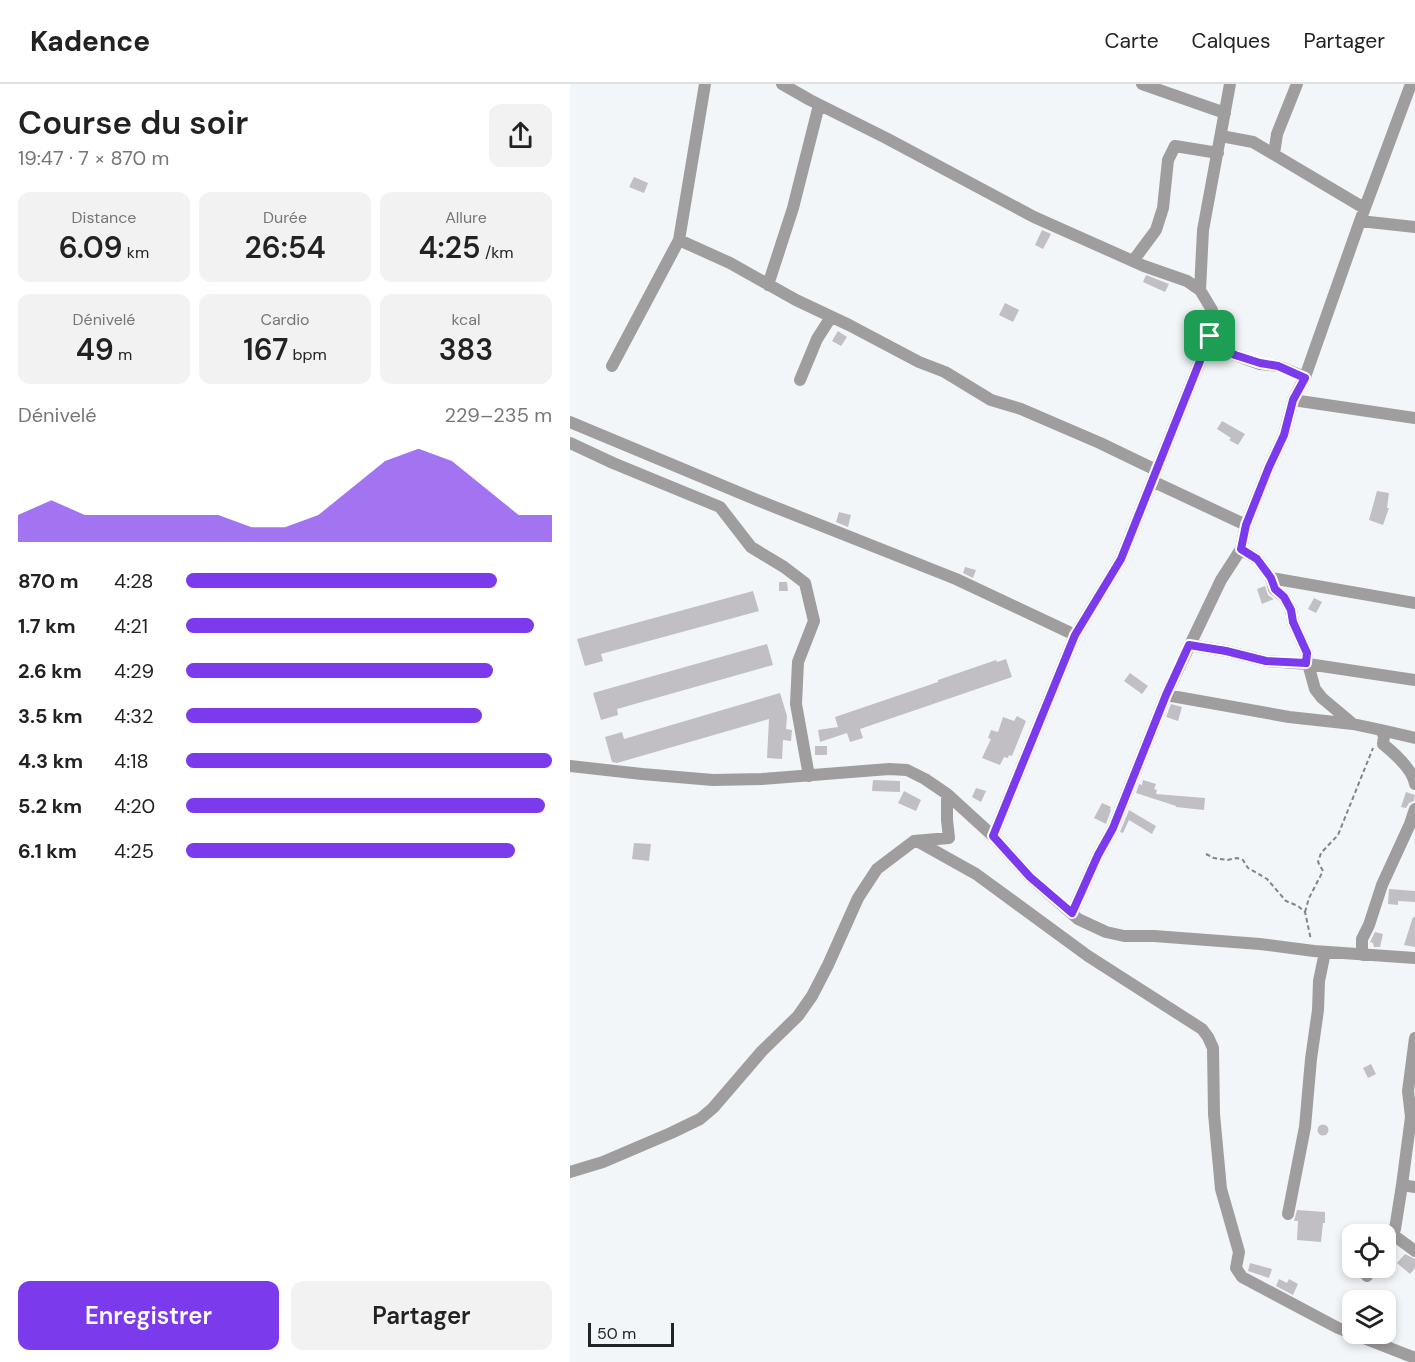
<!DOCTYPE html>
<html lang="fr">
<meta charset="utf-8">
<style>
body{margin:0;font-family:"DM Sans",sans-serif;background:#f2f2f2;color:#222;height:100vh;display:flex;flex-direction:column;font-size:22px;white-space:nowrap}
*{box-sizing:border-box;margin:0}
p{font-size:20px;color:#767676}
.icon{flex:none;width:33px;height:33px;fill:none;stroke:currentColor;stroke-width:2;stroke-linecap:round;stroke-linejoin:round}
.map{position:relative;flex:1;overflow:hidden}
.details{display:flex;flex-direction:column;background:#fff;width:570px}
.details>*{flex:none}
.fabs{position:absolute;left:772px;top:1140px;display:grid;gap:12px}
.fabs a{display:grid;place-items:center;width:54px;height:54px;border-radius:12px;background:#fff;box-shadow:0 3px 9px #0003;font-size:30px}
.scale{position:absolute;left:18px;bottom:15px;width:86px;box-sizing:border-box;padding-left:6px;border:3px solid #212324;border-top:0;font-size:16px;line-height:21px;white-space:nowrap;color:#212324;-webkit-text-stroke:4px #f2f6f9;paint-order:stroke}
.pin{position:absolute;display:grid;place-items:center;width:51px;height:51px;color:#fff;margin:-26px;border-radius:12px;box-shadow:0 3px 9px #0006}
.round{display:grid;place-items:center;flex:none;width:63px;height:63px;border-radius:12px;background:#f2f2f2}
.headline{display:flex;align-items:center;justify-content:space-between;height:102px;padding:0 18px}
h1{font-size:33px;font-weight:600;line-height:45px}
.figures{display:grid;grid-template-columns:repeat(3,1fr);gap:9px;height:102px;padding:6px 18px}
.figures div{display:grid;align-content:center;border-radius:12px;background:#f2f2f2;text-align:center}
.figures b{font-size:30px;font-weight:600}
.figures small{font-size:16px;font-weight:400}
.figures p{font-size:16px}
.chart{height:168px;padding:12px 18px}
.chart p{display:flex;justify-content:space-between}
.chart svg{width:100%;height:108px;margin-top:6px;fill:#7c3aed;opacity:.7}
.action{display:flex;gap:12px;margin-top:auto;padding:12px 18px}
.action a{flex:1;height:69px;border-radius:12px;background:#7c3aed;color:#fff;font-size:24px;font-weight:600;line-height:69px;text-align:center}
.action a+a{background:#f2f2f2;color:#222}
ul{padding:0 18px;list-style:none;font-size:20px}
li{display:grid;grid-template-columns:96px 72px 1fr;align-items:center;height:45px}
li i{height:15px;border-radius:8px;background:#7c3aed}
header{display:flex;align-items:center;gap:36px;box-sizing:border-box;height:84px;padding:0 30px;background:#fff;border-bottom:2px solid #e0e0e0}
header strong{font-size:28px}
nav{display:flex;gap:33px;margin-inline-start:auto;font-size:21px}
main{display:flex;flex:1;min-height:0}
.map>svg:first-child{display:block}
.building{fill:#c1bfc3}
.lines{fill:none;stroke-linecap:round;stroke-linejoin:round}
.path{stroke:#828486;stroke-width:2;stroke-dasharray:4.5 3;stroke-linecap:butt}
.minor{stroke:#a09d9e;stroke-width:12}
.route-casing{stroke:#fff;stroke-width:12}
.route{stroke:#7c3aed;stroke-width:8}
</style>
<header>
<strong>Kadence</strong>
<nav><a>Carte</a><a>Calques</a><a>Partager</a></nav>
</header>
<main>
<section class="details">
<div class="headline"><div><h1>Course du soir</h1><p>19:47 · 7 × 870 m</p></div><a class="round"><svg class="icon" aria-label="share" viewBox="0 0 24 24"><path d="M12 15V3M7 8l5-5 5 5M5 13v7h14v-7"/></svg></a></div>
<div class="figures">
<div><p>Distance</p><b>6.09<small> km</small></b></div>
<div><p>Durée</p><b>26:54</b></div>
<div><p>Allure</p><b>4:25<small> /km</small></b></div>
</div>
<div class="figures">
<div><p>Dénivelé</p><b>49<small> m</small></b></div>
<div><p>Cardio</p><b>167<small> bpm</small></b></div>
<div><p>kcal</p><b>383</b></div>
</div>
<div class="chart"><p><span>Dénivelé</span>229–235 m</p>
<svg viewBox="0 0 160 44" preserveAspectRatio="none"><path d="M0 44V33L10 27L20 33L30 33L40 33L50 33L60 33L70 38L80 38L90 33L100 22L110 11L120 6L130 11L140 22L150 33L160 33V44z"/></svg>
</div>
<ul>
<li><b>870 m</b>4:28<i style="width:85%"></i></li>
<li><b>1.7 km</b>4:21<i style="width:95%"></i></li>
<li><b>2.6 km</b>4:29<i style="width:84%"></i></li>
<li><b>3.5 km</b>4:32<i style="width:81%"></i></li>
<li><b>4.3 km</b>4:18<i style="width:100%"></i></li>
<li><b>5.2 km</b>4:20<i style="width:98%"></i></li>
<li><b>6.1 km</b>4:25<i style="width:90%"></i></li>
</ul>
<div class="action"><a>Enregistrer</a><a>Partager</a></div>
</section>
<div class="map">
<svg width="845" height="1278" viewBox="0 0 845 1278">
<rect width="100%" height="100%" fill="#f2f6f9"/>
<path class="building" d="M64,93l14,6 -4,10 -15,-6z
M472,146l9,4 -8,15 -8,-4z
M576,191l23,9 -4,8 -22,-10z
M435,219l14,7 -6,12 -14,-7z
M268,247l9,6 -6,9 -9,-5z
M652,337l23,13 -7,11 -9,-5 2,-2 -14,-9z
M807,407l12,2 -2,15h2l-6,17 -14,-5z
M269,428l12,3 -3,12 -12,-5z
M395,483l11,3 -3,8 -10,-5z
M209,498h8l1,9h-9z
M695,502l3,9 6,4 -12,5 -5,-15z
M183,507l6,20 -158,43 2,7 -18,5 -8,-27z
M744,514l8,4 -6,11 -8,-4z
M197,560l6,21 -156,44 1,6 -17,5 -8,-27z
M436,575l6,18 -152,52 3,9 -13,4 -3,-9 -27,9 -2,-12 20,-3 -3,-10 103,-35v-2l58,-20 1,2z
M560,589l18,13 -6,8 -18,-13z
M210,609l7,23 -1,13 6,1 -1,11 -8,-1 -1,19 -15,-1 2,-39 -152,44 -5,-1 -7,-25 17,-5 2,7z
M601,620l11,3 -4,14 -12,-4z
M447,632l9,5 -14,35 -3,-1 -1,3 -4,-1 -4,8 -18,-7 9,-19 -3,-1 3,-8 7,2 5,-15 11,4z
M245,662h12v9h-12z
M303,696l27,1v11l-28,-1z
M573,696l13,4 -2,5 3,1 -1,4 49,4 -1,12 -28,-3v-1l-40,-13 3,-9 3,1z
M406,704l10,3 -5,11 -9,-5z
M334,707l17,9 -5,11 -18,-8z
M836,708l9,3 -1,6 -5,2 -3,5 -5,-1z
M532,719l9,4 -1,2 1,1 -5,14 -12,-6z
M559,726l27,16 -4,8 -23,-14 -6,13 -3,-1z
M64,759l17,1 -2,17 -17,-2z
M819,805l26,2v11l-17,-1v4l-10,-1z
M843,833h2v30l-11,-2z
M805,848l8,2 -3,13h-6l-1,-4 -3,-1z
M801,980l5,10 -8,4 -5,-10z
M747.5 1046a5.5 5.5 0 1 1 11 0a5.5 5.5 0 1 1-11 0Z
M727,1126l28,2v11h-2l-2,19 -24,-2 1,-19h-4z
M835,1170l10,5v9l-5,6 -13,-11z
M680,1179l22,6 -3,9 -21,-7z
M709,1195l8,4 2,-4 9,5 -5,11 -17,-9z"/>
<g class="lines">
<path class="path" d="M636,770l8,4 13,2 10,-2 6,2 5,8 19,11 19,22 12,5 7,6 6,28
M735,828l4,-14 14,-27 -5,-9 3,-9 17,-18 35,-87"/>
<path class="minor" d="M212,0l28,16 76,38 148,79 110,49 43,15 13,9 12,20 -2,26 -89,223 -46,76 -82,201
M572,0l83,29
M651,52l32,6 111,66
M704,70l3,-20 20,-50
M790,137l55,6
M109,156l51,23 66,37 53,25 70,37 26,10 46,28 30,9 79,34 56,27
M563,177l23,-31 7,-22 5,-48 7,-14 43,7
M198,201l25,-77 26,-103
M630,206l3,-60 27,-146
M640,252l13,12 12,7 25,9 18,2 27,11
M42,282l67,-126 26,-156
M230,296l17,-41 14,-22
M723,316l122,18
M0,338l187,78 199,79 119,56
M0,359l43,20 107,44 31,40 33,20 21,16 9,38 -16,41 -2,42 13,72
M582,397l94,44
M671,465l16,10 14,19 144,25
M701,494l3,11 10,8 7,13 2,12 14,31 -1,10
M619,561l37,6 40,10 42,3 107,16
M738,580l7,25 7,9 31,26
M596,611l123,22 64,7 28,6 3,6 -1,8c11,9 30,26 32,40
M811,646l34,8
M0,682l72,8 71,6 49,-1 127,-10 18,1 18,9 22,15 46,42 37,41 48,42 28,13 18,4h30l106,8 54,7 101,7
M347,757l59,33 112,82 114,73 6,8 5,11 1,66 7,75 18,63 -3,16 6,9 96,51 77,30
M502,829l26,-58 15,-27 53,-133 55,-115 20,-31 5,-24 23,-58 15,-32 9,-35 12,-23 55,-156 51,-137
M792,871v-16l7,-14 13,-40 28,-61 5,-15
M845,954l-7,53 3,26 -9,68 13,2
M0,1088l33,-10 68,-29 29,-14 13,-11 49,-57 36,-35 14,-20 16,-31 30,-67 19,-29 37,-28 35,-3 -2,-18v-26
M718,1130l17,-87 6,-68 7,-49 1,-29 6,-29
M822,1150l23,17
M816,1158l9,-13 7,-44
M797,1192l4,-8"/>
</g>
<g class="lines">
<defs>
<path id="route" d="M640,252l13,12 12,7 25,8 18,3 27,12 -12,22 -9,35 -15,32 -23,58 -5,24 16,10 14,19 4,11 9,8 7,13 2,12 14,31 -1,10 -40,-2 -40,-10 -37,-6 -23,50 -53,133 -15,27 -26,58 -42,-36 -37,-41 82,-201 46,-76z"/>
</defs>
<use href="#route" class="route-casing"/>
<use href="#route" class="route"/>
</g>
</svg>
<div class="fabs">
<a><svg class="icon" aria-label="locate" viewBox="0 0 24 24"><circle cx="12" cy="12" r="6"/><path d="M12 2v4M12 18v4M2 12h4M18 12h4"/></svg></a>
<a><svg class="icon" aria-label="layers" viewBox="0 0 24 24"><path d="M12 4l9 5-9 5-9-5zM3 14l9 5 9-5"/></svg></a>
</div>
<div class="scale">50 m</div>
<div class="pin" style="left:640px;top:252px;background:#1e9e55"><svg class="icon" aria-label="arrive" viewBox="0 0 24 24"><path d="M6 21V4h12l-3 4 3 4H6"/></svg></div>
</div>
</main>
